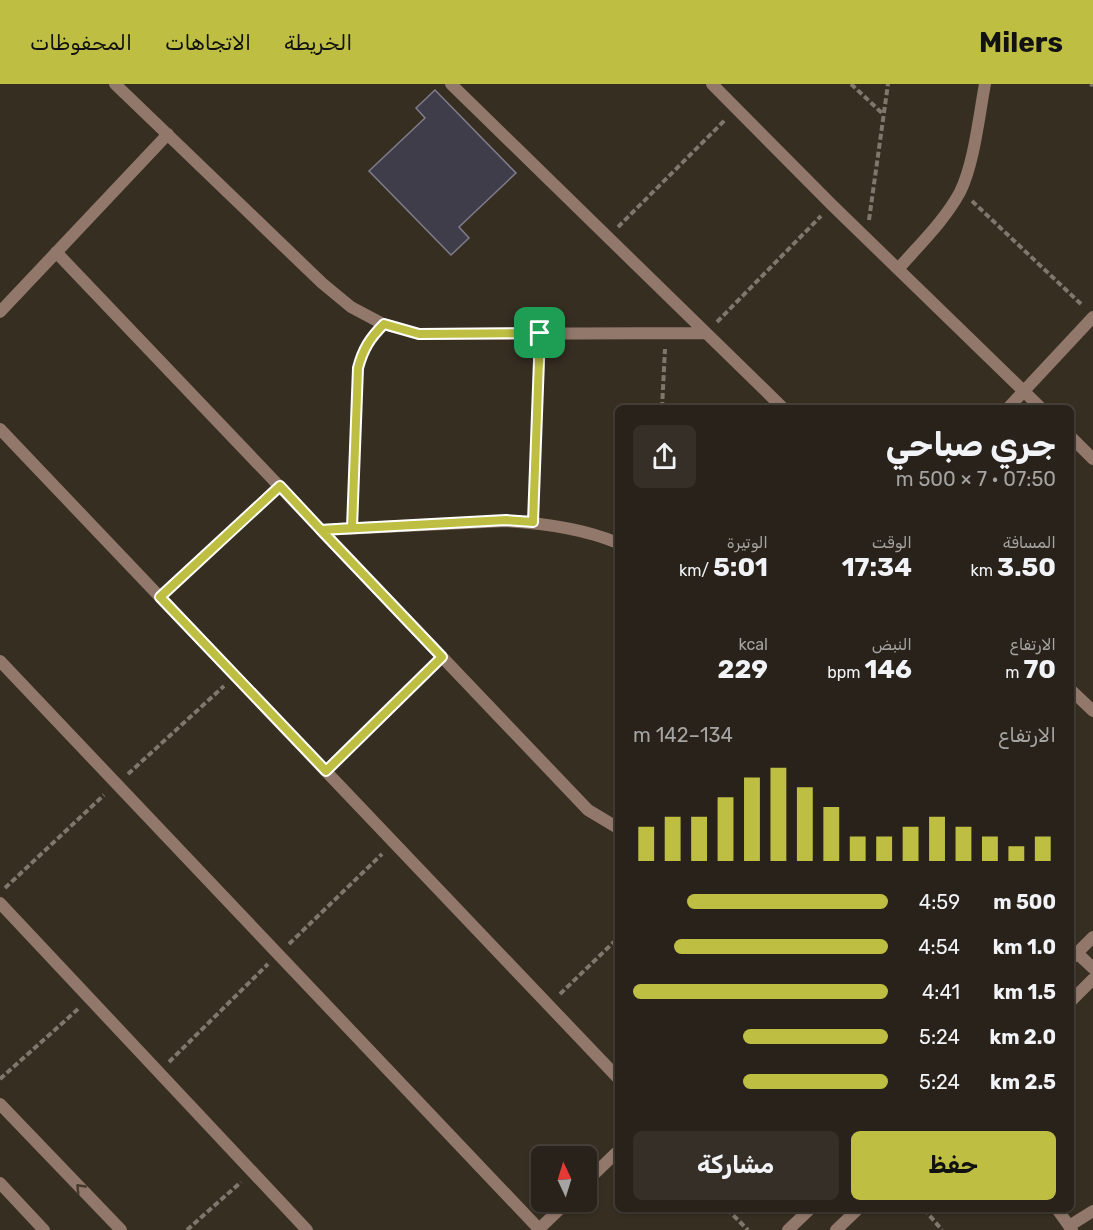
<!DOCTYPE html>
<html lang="ar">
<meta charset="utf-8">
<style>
body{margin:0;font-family:Rubik,"Noto Sans Arabic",sans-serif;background:#352f27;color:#f1f3f6;direction:rtl;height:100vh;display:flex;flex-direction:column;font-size:22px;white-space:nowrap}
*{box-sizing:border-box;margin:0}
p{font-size:20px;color:#a5a4a2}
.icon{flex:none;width:33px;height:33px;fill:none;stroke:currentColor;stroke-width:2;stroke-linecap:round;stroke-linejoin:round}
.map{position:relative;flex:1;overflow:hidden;direction:ltr}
.drawer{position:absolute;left:615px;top:321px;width:459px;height:807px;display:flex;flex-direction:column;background:#29221a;border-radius:9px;box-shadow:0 2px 4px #0004,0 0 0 2px #453f39;direction:rtl}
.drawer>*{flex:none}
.needle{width:39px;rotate:356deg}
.controls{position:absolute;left:531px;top:1062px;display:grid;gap:12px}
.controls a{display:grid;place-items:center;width:66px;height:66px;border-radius:9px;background:#29221a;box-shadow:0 2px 4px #0004,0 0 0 2px #453f39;font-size:30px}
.pin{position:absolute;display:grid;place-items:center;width:51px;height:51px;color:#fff;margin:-26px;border-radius:12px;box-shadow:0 3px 9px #0006}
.round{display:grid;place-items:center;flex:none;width:63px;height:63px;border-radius:9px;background:#352f27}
.overview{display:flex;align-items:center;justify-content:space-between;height:102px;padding:0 18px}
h1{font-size:33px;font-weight:700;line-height:45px}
.figures{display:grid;grid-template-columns:repeat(3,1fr);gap:9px;height:102px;padding:6px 18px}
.figures div{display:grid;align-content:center}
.figures b{font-size:26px;font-weight:700}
.figures small{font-size:16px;font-weight:400}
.figures p{font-size:16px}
.chart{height:168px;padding:12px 18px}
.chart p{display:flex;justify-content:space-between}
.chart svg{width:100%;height:108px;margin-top:6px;stroke:#bebf42;stroke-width:6}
.action{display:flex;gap:12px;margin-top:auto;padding:12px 18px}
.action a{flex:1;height:69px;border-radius:9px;background:#bebf42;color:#111;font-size:24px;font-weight:700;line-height:69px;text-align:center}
.action a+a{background:#352f27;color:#f1f3f6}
ul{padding:0 18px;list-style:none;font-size:20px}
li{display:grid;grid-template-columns:96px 72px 1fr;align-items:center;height:45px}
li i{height:15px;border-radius:8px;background:#bebf42}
header{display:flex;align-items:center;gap:36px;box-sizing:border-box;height:84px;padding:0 30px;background:#bebf42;color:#111}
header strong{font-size:28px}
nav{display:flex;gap:33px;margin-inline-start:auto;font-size:21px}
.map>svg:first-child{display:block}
.building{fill:#403d4b;stroke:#7f7c8b;stroke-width:1.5}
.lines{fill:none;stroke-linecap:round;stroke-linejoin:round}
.path{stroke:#7f776d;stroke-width:4;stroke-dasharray:6 3;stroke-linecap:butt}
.minor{stroke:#91786b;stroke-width:12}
.oneway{stroke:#46392e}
.route-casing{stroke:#fff;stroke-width:12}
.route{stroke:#bebf42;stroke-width:8}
</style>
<header>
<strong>Milers</strong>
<nav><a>الخريطة</a><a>الاتجاهات</a><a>المحفوظات</a></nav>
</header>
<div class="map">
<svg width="1093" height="1146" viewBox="0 0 1093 1146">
<rect width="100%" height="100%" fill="#372e22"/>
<path class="building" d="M435,6l81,83 -57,54 10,11 -18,17 -82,-84 56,-53 -9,-10z"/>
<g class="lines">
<path class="path" d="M851,0l32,30
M1090,0l3,1
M972,117l110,104
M869,136l19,-136
M618,143l107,-107
M717,238l104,-106
M662,324l3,-59
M534,422l6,-157
M352,428l6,-144 5,-17 10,-16
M172,503l95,-89
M337,676l95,-93
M128,690l96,-88
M5,804l99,-93
M289,860l93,-90
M560,910l58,-56
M169,978l99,-98
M0,995l78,-70
M727,1125l21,21
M924,1125l18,21
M187,1146l54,-48"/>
<path class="minor" d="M115,0l207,199 29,24 32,17 36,10 287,-1
M451,0l332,324
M712,0l120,121 209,203
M56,168l532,558 30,18
M899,184c21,-24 46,-48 61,-76 14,-28 19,-76 25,-108
M0,228l168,-178
M1008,324l85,-91
M0,345l618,649
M1071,353l22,22
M321,446l184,-9c39,2 77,7 113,22
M0,577l539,568
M1071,606l22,21
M0,819l307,327
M1077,869l16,15
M1071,875l22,-22
M1071,917l22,-22
M0,1020l121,126
M586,1098l32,-31
M0,1099l44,47
M1057,1125l15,21
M1069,1142l24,-15
M538,1146l29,-28
M788,1146l22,-21
M836,1146l22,-21"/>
</g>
<defs><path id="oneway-chevron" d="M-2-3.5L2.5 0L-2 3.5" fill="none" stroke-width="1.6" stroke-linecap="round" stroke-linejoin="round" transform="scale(1.5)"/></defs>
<use class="oneway" href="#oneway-chevron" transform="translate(80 1104) rotate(-134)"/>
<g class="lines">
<defs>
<path id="route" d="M540,249l-121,1 -35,-10c-14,14 -21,25 -26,44l-6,160 -31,2 121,127 -116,114 -166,-174 120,-111 41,44 185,-10 27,2 7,-189"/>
</defs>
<use href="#route" class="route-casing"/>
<use href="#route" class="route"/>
</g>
</svg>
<div class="controls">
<a><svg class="needle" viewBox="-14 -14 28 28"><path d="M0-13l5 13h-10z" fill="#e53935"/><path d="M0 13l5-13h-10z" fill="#a5a4a2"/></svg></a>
</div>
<div class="pin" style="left:540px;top:249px;background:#1e9e55"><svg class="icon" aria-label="arrive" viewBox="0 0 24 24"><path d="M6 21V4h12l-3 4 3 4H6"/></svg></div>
<section class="drawer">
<div class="overview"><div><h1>جري صباحي</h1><p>07:50 · 7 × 500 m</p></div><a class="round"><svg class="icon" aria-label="share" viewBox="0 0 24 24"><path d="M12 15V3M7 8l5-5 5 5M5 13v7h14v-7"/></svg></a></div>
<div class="figures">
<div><p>المسافة</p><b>3.50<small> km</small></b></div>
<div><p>الوقت</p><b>17:34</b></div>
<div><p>الوتيرة</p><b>5:01<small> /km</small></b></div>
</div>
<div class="figures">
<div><p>الارتفاع</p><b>70<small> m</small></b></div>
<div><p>النبض</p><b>146<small> bpm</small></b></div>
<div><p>kcal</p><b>229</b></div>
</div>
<div class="chart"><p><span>الارتفاع</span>134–142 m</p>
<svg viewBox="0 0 160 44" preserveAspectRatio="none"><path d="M5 44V30M15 44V26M25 44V26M35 44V18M45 44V10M55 44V6M65 44V14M75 44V22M85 44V34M95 44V34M105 44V30M115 44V26M125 44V30M135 44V34M145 44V38M155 44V34"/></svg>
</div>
<ul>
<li><b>500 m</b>4:59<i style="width:79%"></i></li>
<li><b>1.0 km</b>4:54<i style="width:84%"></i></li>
<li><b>1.5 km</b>4:41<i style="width:100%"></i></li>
<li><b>2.0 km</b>5:24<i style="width:57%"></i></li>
<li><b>2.5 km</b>5:24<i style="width:57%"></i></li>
</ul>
<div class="action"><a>حفظ</a><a>مشاركة</a></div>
</section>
</div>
